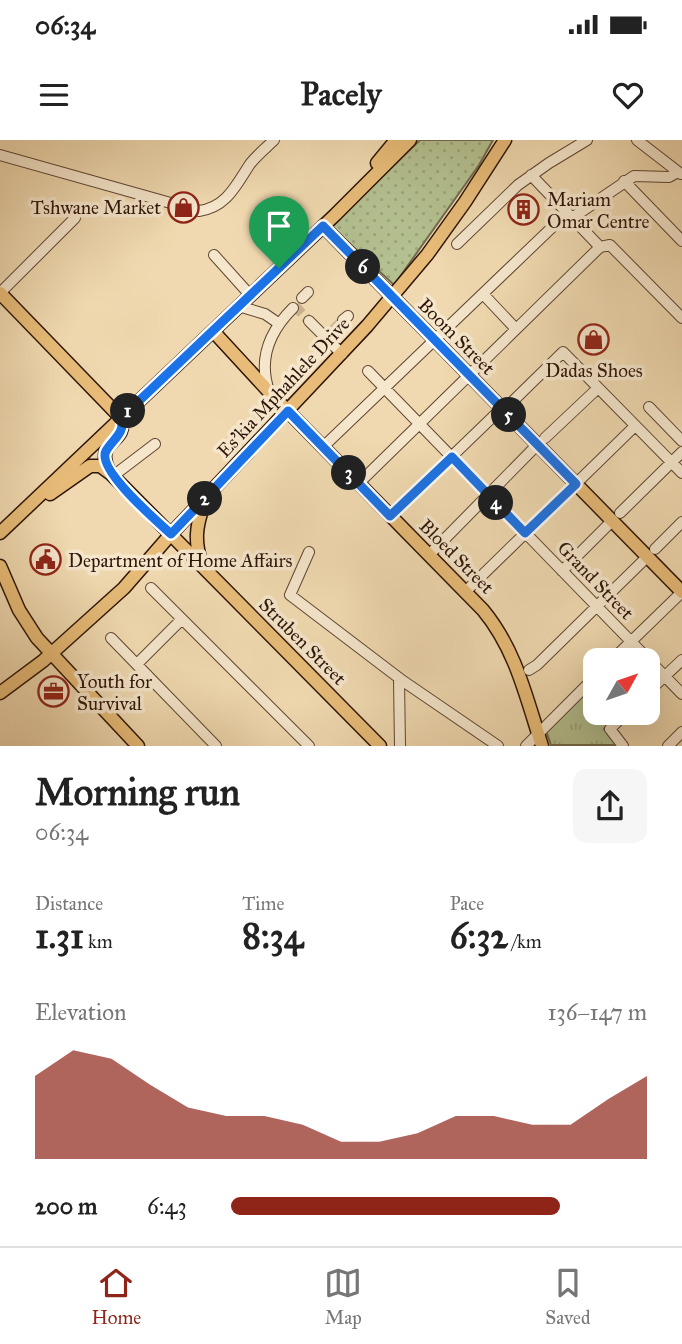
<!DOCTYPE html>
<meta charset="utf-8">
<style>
body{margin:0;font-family:"IM FELL Great Primer",serif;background:#f6f6f6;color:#222;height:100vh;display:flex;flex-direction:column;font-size:26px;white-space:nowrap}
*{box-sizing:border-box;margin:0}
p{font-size:23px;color:#767676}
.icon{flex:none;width:38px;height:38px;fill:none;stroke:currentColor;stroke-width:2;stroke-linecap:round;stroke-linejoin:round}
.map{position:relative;height:606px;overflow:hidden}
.drawer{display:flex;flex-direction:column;background:#fff;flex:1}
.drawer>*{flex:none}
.needle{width:46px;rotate:50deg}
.tools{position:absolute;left:583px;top:508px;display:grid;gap:14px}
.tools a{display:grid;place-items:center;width:77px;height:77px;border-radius:14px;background:#fff;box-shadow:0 7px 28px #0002;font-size:35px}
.pin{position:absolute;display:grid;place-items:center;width:60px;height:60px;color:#fff;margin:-72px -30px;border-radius:50% 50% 50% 0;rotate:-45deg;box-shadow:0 0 7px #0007}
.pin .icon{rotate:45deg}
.km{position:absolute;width:35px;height:35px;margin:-18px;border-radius:50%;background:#222;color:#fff;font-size:19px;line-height:35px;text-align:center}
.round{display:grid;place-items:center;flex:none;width:74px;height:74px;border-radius:14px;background:#f6f6f6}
.summary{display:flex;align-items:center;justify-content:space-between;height:119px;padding:0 35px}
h1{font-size:38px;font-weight:700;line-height:52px}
.metrics{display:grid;grid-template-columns:repeat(3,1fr);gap:10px;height:119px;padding:7px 35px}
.metrics div{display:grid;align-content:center}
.metrics b{font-size:35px;font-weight:700}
.metrics small{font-size:19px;font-weight:400}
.metrics p{font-size:19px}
.chart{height:196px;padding:14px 35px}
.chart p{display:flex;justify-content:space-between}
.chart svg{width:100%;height:126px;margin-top:7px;fill:#8f2418;opacity:.7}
ul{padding:0 35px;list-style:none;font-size:23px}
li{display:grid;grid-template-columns:112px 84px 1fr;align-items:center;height:52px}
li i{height:18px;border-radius:9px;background:#8f2418}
.status{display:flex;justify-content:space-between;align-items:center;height:49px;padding:0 35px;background:#fff;direction:ltr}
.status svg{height:19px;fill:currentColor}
header{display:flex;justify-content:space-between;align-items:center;height:91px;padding:0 35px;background:#fff;font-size:32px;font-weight:700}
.dock{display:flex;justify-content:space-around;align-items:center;height:98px;border-top:2px solid #e0e0e0;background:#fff;font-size:19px;color:#767676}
.dock a{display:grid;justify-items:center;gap:4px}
.dock .on{color:#8f2418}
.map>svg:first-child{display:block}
.grass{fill:url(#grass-dots);stroke:#716a4c;stroke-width:2}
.park{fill:url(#park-tufts);stroke:#716a4c;stroke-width:2}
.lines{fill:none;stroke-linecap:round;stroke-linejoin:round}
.minor-tunnel{stroke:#c9b28f;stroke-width:10;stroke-dasharray:10 5;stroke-linecap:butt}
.minor-casing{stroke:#5e4633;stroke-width:12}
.major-casing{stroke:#2e1509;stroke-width:15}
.minor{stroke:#f5e6cc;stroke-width:10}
.major{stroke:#e8bc78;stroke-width:12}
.route-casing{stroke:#fff;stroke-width:14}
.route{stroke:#1a73e8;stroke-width:9}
.labels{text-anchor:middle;stroke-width:7;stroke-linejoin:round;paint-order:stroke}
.poi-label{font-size:19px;fill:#2e1509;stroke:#f5e6cc;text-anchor:start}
.street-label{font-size:19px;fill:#2e1509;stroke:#f5e6cc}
</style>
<div class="status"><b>06:34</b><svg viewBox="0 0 49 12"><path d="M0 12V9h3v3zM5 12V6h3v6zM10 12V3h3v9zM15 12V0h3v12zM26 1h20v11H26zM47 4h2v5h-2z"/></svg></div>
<header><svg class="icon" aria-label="menu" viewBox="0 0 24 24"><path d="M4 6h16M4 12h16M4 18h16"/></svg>Pacely<svg class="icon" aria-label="heart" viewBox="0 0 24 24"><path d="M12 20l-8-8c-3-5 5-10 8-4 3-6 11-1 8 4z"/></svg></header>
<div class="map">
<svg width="682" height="606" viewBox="0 0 682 606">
<defs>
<pattern id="grass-dots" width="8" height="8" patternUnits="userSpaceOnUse" patternTransform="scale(1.75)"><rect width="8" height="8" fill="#b4c090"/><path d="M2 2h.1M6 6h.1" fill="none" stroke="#9ba47b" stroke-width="1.8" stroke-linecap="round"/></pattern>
<pattern id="park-tufts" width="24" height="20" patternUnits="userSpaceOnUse" patternTransform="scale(1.75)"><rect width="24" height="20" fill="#b4c090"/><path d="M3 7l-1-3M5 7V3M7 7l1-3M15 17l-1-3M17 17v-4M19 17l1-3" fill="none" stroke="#9ba47b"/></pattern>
</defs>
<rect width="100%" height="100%" fill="#f0d9b0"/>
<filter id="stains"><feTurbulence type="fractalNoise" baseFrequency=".00286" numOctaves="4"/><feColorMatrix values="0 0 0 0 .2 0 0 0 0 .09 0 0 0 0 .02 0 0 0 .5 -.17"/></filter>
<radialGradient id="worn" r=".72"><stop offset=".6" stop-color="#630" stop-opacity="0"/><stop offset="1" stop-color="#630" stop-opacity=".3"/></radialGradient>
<path class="grass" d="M420,0h73l-14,25 -85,120 -63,-59z"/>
<path class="park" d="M583,552l12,13v7h7l8,10 -6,7 14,16h-67l-6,-17z"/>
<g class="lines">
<path class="minor-tunnel" d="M295,166l14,15
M333,190l10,-10"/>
<defs>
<path id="minor" d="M637,0l44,34
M0,15l199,56c28,-4 37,-26 51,-47 7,-9 16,-16 24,-24
M531,35l69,72 10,-2 72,73
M624,41l58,60
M572,78l62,-42 35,1 9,-5
M457,104l61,-59 31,-22 38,-23
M214,115l36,40
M0,153l75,-75
M483,154l33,35
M302,158l6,-6
M238,166l27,8 13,9
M343,180l5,-4
M309,181l33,33
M368,231l314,323
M269,251c-11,-32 1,-60 24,-83
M511,263l52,-51 119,121
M649,267l33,34
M545,298l53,-50
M323,307l244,-234
M113,336l42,-32
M359,343l241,-236
M620,373l62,-61
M390,376l112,-108
M655,409l27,-27
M309,412l-19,43 113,86 95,65
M429,415l108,-110
M562,431l50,-50
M151,448l158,158
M465,452l170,-166
M111,498l105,108
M612,520l70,-68
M137,524l45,-45
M529,530l8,-5 110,-108
M399,539l1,67
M648,552l34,-32
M526,606l69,-69
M623,606l-13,-17 17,-17
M668,606l14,-14"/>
<path id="major" d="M377,23l19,-23
M323,86l359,366
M0,153l121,125c8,27 -29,20 -11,55
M213,191l58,63 212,216c33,40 43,87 59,136
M50,354l40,-28h10l11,8 269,272
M0,393l335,-318 75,-75
M202,424c-8,-22 -6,-38 2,-60
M0,426l19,44 18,28 101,108
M0,553l43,-32 81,-73 47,-54 196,-208 60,-71 38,-53 40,-62"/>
</defs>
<use href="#minor" class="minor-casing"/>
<use href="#major" class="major-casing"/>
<use href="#minor" class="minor"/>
<use href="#major" class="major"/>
</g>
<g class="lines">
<defs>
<path id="route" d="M323,86l253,258 -51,49 -73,-76 -62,59 -102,-105 -117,123c-14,-13 -75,-65 -65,-83 6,-11 20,-18 15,-33z"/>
</defs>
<use href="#route" class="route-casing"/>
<use href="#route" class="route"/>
</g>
<defs>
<symbol id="shop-ring" viewBox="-11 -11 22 22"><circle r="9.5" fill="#f5e6cc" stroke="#8f2418" stroke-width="1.5"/><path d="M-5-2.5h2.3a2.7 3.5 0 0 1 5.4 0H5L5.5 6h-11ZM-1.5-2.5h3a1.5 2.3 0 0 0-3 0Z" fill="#8f2418"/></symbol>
<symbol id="building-ring" viewBox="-11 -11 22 22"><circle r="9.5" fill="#f5e6cc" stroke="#8f2418" stroke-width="1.5"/><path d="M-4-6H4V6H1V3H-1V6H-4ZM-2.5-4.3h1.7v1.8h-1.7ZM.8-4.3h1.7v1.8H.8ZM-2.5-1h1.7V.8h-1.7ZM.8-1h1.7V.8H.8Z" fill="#8f2418"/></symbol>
<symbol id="civic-ring" viewBox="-11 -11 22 22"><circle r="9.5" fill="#f5e6cc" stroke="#8f2418" stroke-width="1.5"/><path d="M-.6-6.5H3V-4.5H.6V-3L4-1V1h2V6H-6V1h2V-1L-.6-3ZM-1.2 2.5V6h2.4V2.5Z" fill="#8f2418"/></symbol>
<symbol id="office-ring" viewBox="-11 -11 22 22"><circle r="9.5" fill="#f5e6cc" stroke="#8f2418" stroke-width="1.5"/><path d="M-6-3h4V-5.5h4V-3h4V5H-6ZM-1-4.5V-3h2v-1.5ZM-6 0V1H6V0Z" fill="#8f2418"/></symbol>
</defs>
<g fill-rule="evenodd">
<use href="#shop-ring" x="166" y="50" width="35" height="35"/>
<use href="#building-ring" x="506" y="52" width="35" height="35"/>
<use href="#shop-ring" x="576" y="182" width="35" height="35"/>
<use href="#civic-ring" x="28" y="402" width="35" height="35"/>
<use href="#office-ring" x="36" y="534" width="35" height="35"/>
</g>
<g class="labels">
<g class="poi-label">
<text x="547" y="66">Mariam<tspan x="547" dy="22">Omar Centre</tspan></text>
<text x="161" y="74" text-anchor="end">Tshwane Market</text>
<text x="594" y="237" text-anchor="middle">Dadas Shoes</text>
<text x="68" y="427">Department of Home Affairs</text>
<text x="77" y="548">Youth for<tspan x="77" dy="22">Survival</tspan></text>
</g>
<g class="street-label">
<text transform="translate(457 196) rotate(45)" y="7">Boom Street</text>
<text transform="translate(283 247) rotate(-47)" y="7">Es'kia Mphahlele Drive</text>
<text transform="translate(457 416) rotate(45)" y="7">Bloed Street</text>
<text transform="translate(596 440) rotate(46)" y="7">Grand Street</text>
<text transform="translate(303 501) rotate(45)" y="7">Struben Street</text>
</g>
</g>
<rect width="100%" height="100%" filter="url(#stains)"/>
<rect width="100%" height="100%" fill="url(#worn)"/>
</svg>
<div class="tools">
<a><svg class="needle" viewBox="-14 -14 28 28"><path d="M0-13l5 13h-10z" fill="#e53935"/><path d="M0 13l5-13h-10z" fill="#767676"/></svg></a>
</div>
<div class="pin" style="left:279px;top:128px;background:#1e9e55"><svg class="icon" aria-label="arrive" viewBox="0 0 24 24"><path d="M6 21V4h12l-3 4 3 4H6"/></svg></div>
<b class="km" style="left:128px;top:271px">1</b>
<b class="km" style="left:205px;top:359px">2</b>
<b class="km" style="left:349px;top:333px">3</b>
<b class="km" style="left:496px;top:363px">4</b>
<b class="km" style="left:509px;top:275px">5</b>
<b class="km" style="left:363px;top:127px">6</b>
</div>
<section class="drawer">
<div class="summary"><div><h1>Morning run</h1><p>06:34</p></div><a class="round"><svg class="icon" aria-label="share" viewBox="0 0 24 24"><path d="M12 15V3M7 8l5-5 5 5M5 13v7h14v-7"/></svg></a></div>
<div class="metrics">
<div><p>Distance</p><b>1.31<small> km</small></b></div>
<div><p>Time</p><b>8:34</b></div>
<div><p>Pace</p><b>6:32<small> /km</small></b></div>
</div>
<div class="chart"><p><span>Elevation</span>136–147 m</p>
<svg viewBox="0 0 160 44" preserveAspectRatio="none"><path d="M0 44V15L10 6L20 9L30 18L40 26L50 29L60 29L70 32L80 38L90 38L100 35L110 29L120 29L130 32L140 32L150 23L160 15V44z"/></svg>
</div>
<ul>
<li><b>200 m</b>6:43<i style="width:79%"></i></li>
</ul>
</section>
<nav class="dock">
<a class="on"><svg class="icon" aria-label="home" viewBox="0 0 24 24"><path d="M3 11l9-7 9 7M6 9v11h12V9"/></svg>Home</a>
<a><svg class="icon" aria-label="map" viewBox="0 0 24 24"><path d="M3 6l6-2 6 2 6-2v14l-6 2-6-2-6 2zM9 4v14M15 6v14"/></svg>Map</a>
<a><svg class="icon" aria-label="saved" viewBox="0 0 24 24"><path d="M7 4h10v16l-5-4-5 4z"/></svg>Saved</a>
</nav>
